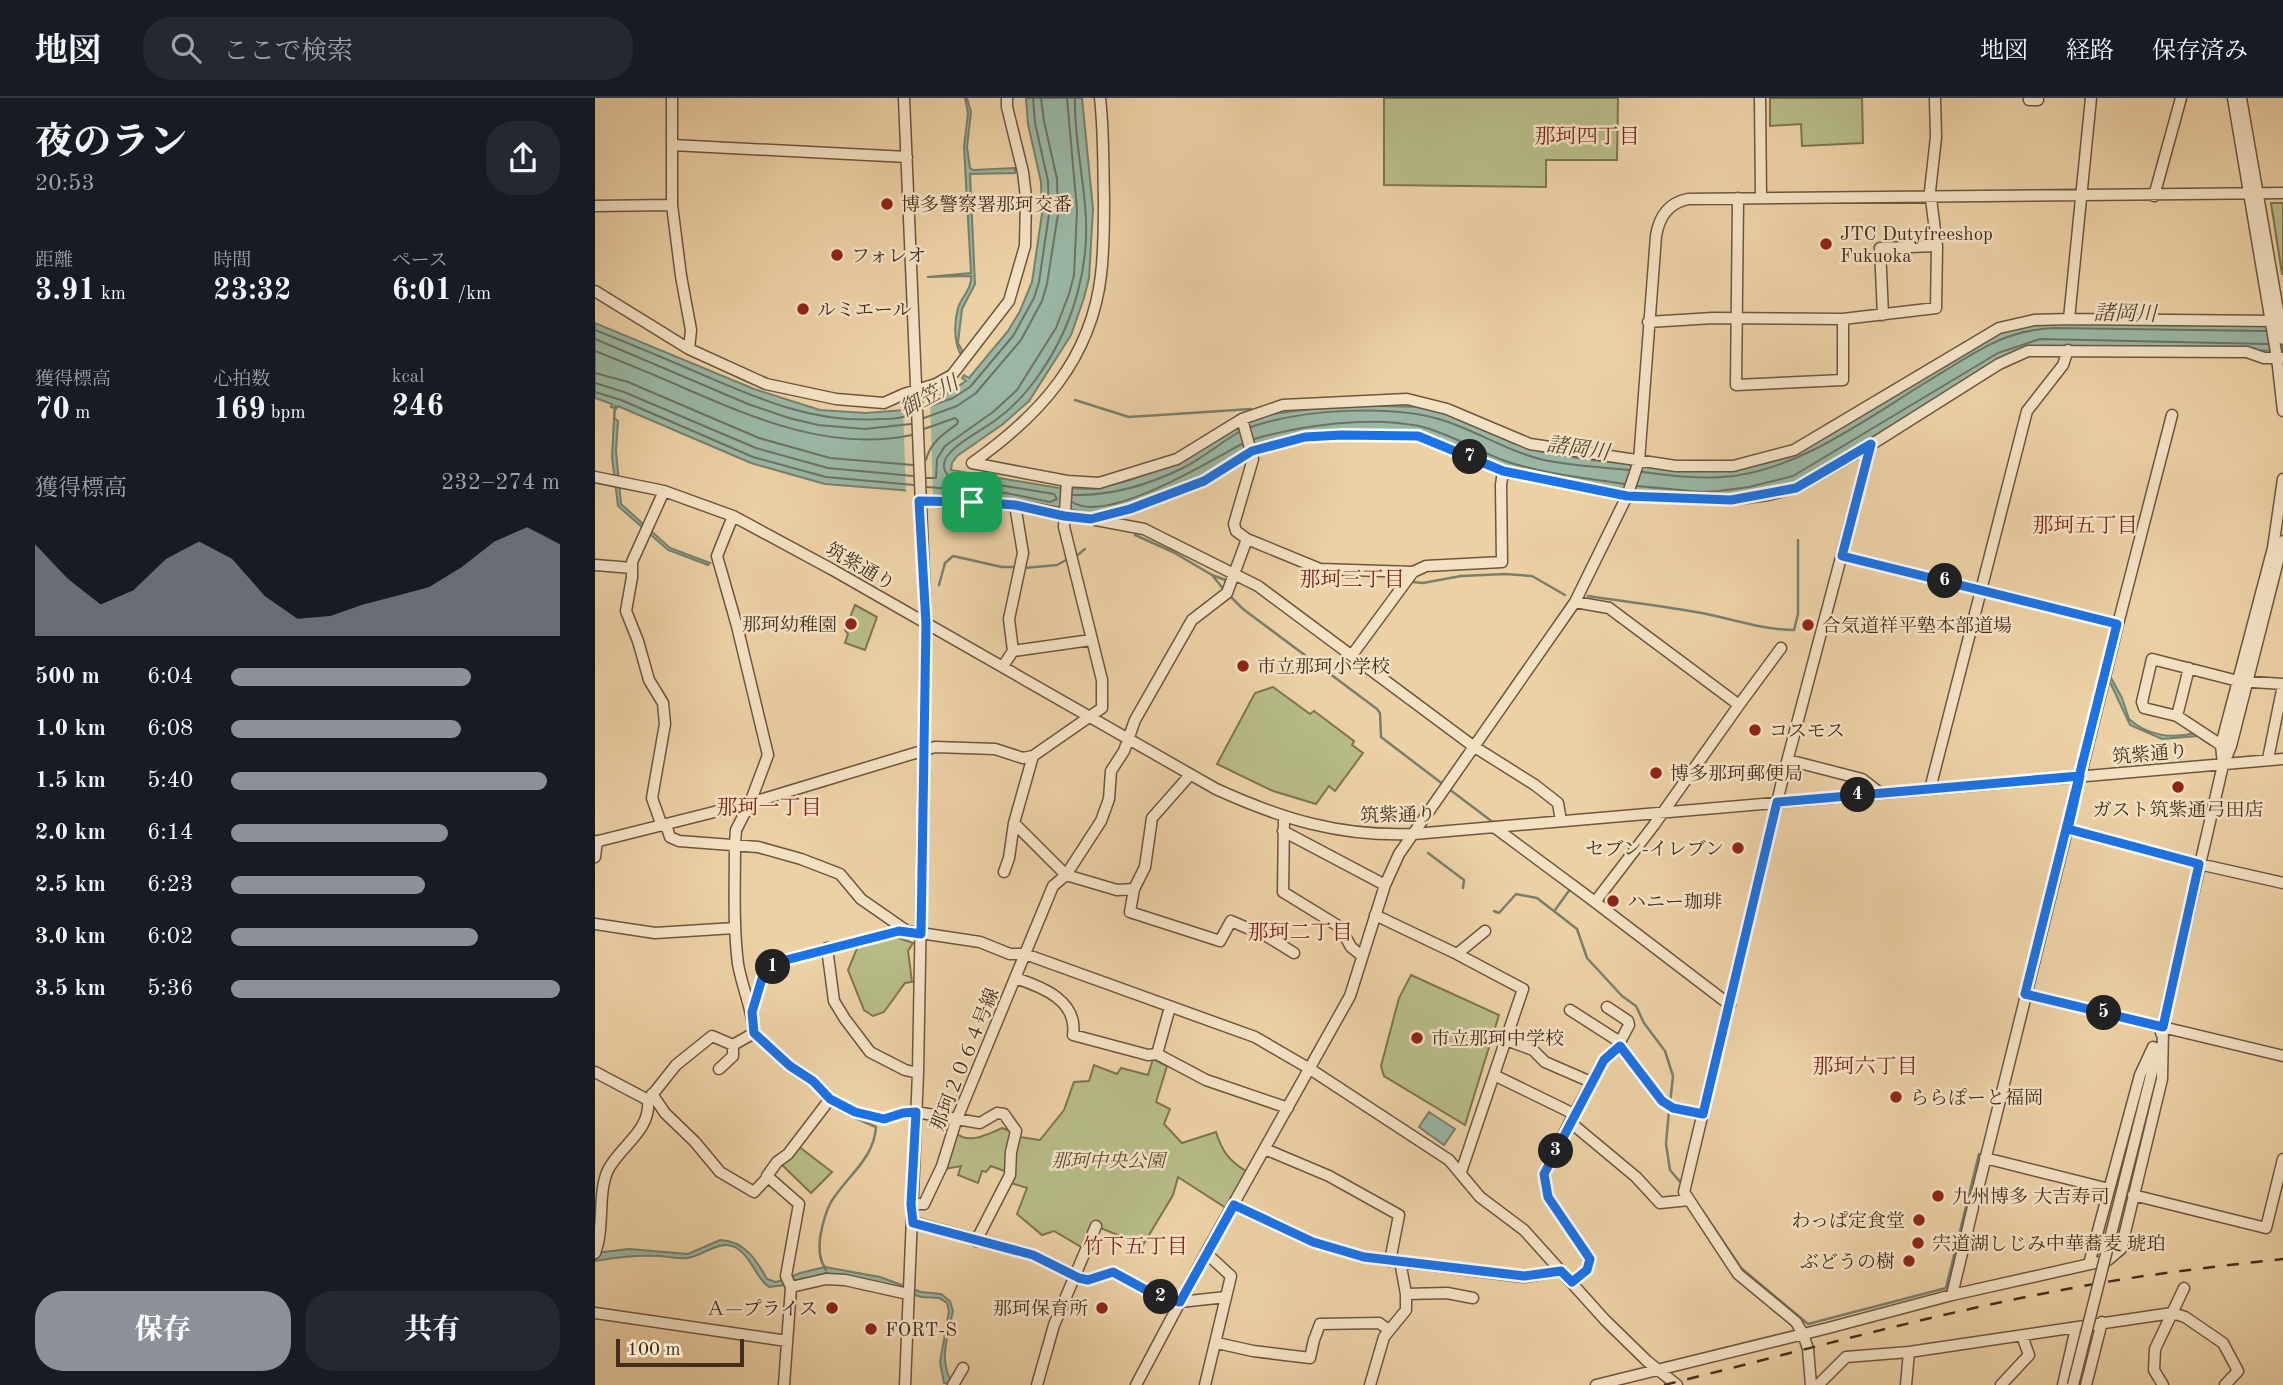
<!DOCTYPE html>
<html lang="ja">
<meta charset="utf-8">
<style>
body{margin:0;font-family:"Old Standard TT","Noto Serif JP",serif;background:#242831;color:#f1f3f6;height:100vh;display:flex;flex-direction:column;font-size:26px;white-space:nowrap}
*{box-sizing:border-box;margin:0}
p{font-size:23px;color:#9ea1a6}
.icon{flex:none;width:38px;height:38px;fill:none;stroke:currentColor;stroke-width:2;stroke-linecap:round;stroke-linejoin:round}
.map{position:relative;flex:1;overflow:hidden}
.details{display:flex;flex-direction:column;background:#171b24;width:595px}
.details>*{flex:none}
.scale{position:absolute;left:21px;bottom:18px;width:128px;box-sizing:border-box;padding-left:7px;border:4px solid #432d1d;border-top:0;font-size:19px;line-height:24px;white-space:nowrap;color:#432d1d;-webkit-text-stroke:5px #f3e1c4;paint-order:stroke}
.pin{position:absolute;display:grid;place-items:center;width:60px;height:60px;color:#fff;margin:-30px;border-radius:14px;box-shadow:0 4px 10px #0006}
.km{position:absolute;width:35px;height:35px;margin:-18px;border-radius:50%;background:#222;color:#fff;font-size:19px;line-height:35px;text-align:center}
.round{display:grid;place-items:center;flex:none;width:74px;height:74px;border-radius:28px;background:#242831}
.overview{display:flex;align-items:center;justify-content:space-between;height:119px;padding:0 35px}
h1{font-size:38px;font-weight:800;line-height:52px}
.metrics{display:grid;grid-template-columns:repeat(3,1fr);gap:10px;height:119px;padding:7px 35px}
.metrics div{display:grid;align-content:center}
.metrics b{font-size:30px;font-weight:800}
.metrics small{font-size:19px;font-weight:400}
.metrics p{font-size:19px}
.chart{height:196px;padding:14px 35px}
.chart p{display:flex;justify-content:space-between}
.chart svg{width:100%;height:126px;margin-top:7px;fill:#8c9099;opacity:.7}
.button{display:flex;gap:14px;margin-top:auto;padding:14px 35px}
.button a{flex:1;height:80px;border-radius:28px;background:#8c9099;color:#fff;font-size:28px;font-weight:800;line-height:80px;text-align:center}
.button a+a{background:#242831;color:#f1f3f6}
ul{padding:0 35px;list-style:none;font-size:23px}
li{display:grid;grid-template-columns:112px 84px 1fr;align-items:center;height:52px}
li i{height:18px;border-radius:9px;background:#8c9099}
header{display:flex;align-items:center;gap:42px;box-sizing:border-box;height:98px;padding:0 35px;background:#171b24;border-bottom:2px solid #363941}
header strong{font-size:33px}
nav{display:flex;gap:38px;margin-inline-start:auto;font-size:24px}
.search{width:490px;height:63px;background:#242831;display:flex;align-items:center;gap:18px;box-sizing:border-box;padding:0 24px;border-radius:28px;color:#9ea1a6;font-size:26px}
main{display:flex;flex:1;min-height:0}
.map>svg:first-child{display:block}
.green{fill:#b7bc87;stroke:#7d7452;stroke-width:2}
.water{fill:#99b7a4;stroke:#77806e;stroke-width:2}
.pier{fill:#ecd1a5}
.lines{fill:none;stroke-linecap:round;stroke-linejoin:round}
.shore{stroke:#6e7260;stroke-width:2}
.stream{stroke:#77806e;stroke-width:2.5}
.minor-casing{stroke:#6d563f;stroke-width:13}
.minor{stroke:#f3e1c4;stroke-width:10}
.rail{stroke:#432d1d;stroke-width:2.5;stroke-dasharray:12 12;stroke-linecap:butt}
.minor-bridge-casing{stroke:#6d563f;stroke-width:13;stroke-linecap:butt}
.minor-bridge{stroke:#f3e1c4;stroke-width:10}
.route-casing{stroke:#fff;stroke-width:14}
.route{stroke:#1a73e8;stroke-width:9}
.poi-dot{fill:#8f2418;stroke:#f3e1c4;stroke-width:2.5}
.labels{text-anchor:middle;stroke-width:5;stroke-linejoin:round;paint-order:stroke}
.poi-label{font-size:19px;fill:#432d1d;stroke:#f3e1c4;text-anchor:start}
.street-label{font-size:19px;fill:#432d1d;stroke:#f3e1c4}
.park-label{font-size:19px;font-style:italic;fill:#5a4a32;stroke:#f3e1c4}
.neighbourhood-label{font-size:21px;fill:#7a1f14;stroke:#f3e1c4}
.water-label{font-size:21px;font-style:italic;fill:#544938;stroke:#f3e1c4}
</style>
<header>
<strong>地図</strong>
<div class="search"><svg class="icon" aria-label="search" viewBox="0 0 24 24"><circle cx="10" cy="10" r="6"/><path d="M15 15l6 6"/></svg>ここで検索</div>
<nav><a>地図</a><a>経路</a><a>保存済み</a></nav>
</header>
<main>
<section class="details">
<div class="overview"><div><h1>夜のラン</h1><p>20:53</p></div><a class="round"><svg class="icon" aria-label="share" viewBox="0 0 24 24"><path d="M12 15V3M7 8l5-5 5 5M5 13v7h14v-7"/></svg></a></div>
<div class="metrics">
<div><p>距離</p><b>3.91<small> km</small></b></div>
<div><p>時間</p><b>23:32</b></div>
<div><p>ペース</p><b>6:01<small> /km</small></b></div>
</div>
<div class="metrics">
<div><p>獲得標高</p><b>70<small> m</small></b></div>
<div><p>心拍数</p><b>169<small> bpm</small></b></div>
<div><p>kcal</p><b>246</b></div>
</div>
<div class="chart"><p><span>獲得標高</span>232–274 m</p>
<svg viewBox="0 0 160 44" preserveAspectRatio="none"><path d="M0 44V12L10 24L20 33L30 28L40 17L50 11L60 17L70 30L80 38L90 37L100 33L110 30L120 27L130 20L140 11L150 6L160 12V44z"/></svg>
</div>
<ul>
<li><b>500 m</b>6:04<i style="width:73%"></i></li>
<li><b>1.0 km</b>6:08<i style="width:70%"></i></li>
<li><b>1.5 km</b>5:40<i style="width:96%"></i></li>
<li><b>2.0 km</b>6:14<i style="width:66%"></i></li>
<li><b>2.5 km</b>6:23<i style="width:59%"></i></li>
<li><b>3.0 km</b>6:02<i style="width:75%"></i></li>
<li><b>3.5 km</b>5:36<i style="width:100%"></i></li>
</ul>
<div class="button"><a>保存</a><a>共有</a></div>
</section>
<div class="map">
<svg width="1688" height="1287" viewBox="0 0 1688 1287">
<rect width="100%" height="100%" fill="#ecd1a5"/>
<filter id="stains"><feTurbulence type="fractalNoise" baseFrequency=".00286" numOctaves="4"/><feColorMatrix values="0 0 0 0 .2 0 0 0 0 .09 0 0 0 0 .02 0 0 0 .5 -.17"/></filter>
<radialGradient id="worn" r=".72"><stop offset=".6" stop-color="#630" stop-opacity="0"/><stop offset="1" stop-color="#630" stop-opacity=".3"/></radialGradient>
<path class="green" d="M789,0h234l-1,62h-71v27l-162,-2z
M1175,0h92l1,45 -61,3 -1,-22 -31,2z
M1676,105h12v71h-1z
M260,507l22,12 -12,33 -20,-7 3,-9 -3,-4z
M678,589l37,27 4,-3 40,30 -2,4 11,8 -28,38 -6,-5 -13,18 -43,-13 -56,-27 38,-71z
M298,838l20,7 -5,8 4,31 -7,1 -21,29 -11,4 -9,-6 -16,-40 10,-24z
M816,877l88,40 -34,110 -81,-49 -3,-10 18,-68z
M558,961l14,7 -11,36 14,7 -6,15 18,19 34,-11c6,19 13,29 30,39l-20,37 -48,-31 -5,18 -30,50 -50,-20 -10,23 -29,-17 -12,4 -25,-21 10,-26 -19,-6 6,-29 6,-16 20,3 24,-30 10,-28 15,-1 5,-16 23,9 4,-6 27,7z
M407,1030l13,5 -8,39 -16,-6 -5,6 -4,-1 -4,12 -20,-8 3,-9 -16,3 11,-36c13,12 32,1 46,-5z
M203,1048l34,26 -21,21 -29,-28z"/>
<path class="water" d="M370,0h2l4,14 -4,35 3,21 3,2 42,-2v5l-45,1 5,110 -13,25 -4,34 5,9 -3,1c-6,-12 -6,-31 -2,-45 4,-12 14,-19 13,-32l-44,1 44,-4 -7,-126 4,-34z
M431,0h56l11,111 -4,69 -5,20 -13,37 -42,66 -26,23 -46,32 -5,7 -1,7 108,18 36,1 35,-9 51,-19 53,-35 29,-11 80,-10 78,2 28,8 64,28 33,10 45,7 108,11 24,-1 40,-7 242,-134 39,-8 239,4v26l-241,-5 -41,13 -203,123 -48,12 -30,4 -83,-5 -133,-25 -86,-35 -24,-3h-48l-104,22 -55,32 -49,20 -44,10 -20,-2 -5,-3 -12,-2 -3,3 -84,-14 -37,-1 -32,-5 -76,-6 -74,-21 -133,-57 -2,3 -5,-2 1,-3 -17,-6v-75l159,66 66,21 46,3 38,-3 45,-18 17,-11 -4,-3 2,-3 5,3 39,-47 12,-20 12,-29 10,-68 -1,-32 -13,-58z
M19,320l4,3 -2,30 5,53 49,44 40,15 -2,2 -40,-15 -50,-44 -6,-49z
M1521,551l-6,27 12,22 7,21c19,17 43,20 66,14l15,9 -1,2 -11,-8 -36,3 -32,-14 -22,-47z
M834,1014l26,17 -11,16 -25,-18z
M125,1142c24,1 36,19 47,39l8,3 9,-2 16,-7 25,-6 55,10 41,15 20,2 9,7 3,10c-5,24 -16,52 1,74l-10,-2 -4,-21 9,-51 -2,-8 -8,-5 -18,-1 -42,-14 -53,-10 -40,12 -17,2c-14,-10 -17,-29 -31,-38 -18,-12 -33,7 -51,9 -9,1 -18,-1 -27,-2 -22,-1 -43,1 -65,5v-8l34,-4 59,5z"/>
<path class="pier" d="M335,297l3,102 -27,-3 -3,-88z"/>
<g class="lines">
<path class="shore" d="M0,232c33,13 66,27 99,41 60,26 119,53 185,48 11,0 22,0 32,-5
M0,241l153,65 41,14 29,7 47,4 46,-5
M0,253c30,12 60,24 89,37 72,31 147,64 228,47
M0,275l33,9 131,56 71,20 83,7
M0,285l29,9 132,56 72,20 85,8
M0,294l26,8 132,57 73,20 88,8
M329,310l29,-10 17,-11 43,-51 21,-38 5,-16 10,-68 -1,-33 -13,-58 -2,-25
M329,320l33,-12 19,-13 45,-53 21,-39 5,-17 11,-70 -1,-35 -13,-58 -3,-23
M656,329c50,-18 144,-23 194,-6 34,11 64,31 99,39 28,6 57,7 85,10
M329,331l31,-11 3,3 -1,3c-14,10 -27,19 -31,36
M659,341c50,-14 113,-23 165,-13 31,7 59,26 89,36 38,12 77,16 116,22
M1047,374c27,3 53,7 80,5 76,-4 152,-64 216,-102 41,-25 67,-45 117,-47l211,3
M331,380h10l1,-19 8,-13 48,-34 24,-22 39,-62 13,-34 5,-19 3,-65 -10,-112
M1042,388l65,6 17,-1 30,-4 44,-11 205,-123 42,-14 228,5
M332,389l79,6 44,9 7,-3 -3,-5 -104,-17c-6,-5 -8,-11 -4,-19 8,-14 37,-28 51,-39 18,-13 31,-28 44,-47 33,-49 50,-107 44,-167 -3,-35 -11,-72 -10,-107
M478,397c37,1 77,-11 110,-27 20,-10 37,-25 56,-36
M477,404c35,23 137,-41 170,-58"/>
<path class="stream" d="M480,302l54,17 122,-8
M19,322l1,-14
M540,437l38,17 39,23 16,6
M479,460l11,-9
M429,470l33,-3 11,-6
M617,477l13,16
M818,484l10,1 38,-7 44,-2 27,2 33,19
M344,487l6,-22 8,-7 49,11h15
M634,497l14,14 134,100 3,4 1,24 63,48
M993,498c39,6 76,10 114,17 31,6 61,17 92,17l4,-16v-74
M854,691l45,34
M833,755l36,27 -1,8
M960,812l16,-22
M899,813l5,2 17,-19 21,4 40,31 10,29 35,38 14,10 8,17 21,28 8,25 -3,28
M136,837l2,28
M1120,987l19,-81
M1074,1012l-3,34 4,26 11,13
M1107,1112l39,58 67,56 138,-36 33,-134
M231,1172c-7,-11 -7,-19 -6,-32 2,-12 5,-25 11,-36 16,-26 43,-43 45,-75l-36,-16 -8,-6"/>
<defs>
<path id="minor" d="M309,0l22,526 -8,449 -13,312
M1165,0l1,99
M1434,0v2h9
M1638,0l44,260 6,53
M1646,0l42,241
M77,47l235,12
M1559,98l27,-98
M1143,100l-2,187 107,-5v-61
M0,108l77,-1
M0,193l94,58 2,-19 -10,-54 -9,-71v-107
M1288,217l-3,-67 57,-2
M1474,221l206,2
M1053,224l65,-4 130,1 93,-11 1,-62 -7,-55 6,-54 -1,-39
M94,251l77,35 70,15 48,4 20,-9 32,-10 16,-9 57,-74 16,-55 1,-49 -3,-25 -16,-65v-9
M0,379l69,14 69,25 100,54 383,219c66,30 124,48 198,45l869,-75
M472,383l32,2 78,-24 65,-40 41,-14 124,-6 40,10 83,35 146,22h57l61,-16 205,-122 35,-8 35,-1 22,-221
M324,403l96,4 129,24 114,57 215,160 62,39 23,18 3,18
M138,418l-16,40 20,70 31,129 -18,48 -14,27 -1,13c0,41 -2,81 3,121 4,23 14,44 16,69l36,33 23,15 17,18 25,13 29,7 19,-6 13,-1 64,11 17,-10 7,1 12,17 -5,21 -1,23 -34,66
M496,421l39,-10 74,-28 48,-30 53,-14 36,-2 77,1 85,35 124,25 104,4 37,-5 28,-7 73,-42 130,-82 29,-13 219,1 17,6h19
M652,441l73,30 93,3 13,-6 76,-4 -1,-77 2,-14
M1247,458l276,68
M0,467l37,3
M980,504l34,6 130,97 42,-57
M418,553l-4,-32 14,-66 -8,-48
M757,557l61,-83
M408,568l10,-15 78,-11
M1582,618l12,-48
M1626,647l-44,-29 -33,-8 -2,-6 10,-43 86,22 45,3
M438,658l-19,67 52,52 51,15 17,-1
M1673,661l15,-74
M1193,662l74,19 18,14
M1628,666l-2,-19 52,-197 10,-69
M595,677l-38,43 -7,49 -11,22 -4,23 90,29 11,-20 37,16 26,16
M1335,691l97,-378 36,-46 5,-15
M689,719l-1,75 57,35 11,20 11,9
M71,727l4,12 9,4 79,6 43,12 39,15 21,25 46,32
M67,728l-10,-28 13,-74 -2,-21 -14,-23 -11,-39 -12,-30 6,-34v-15l32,-71
M899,729l101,75
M1473,731l131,35 84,19
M688,733l102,54
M0,744l155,-39 185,-56 60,2 28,9 10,-2 69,-48v-28l-38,-153 3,-46 -95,-18c67,-47 119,-103 129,-188 3,-25 3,-50 3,-75 -1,-34 0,-68 -4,-102
M0,759l2,-16
M409,774l5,-14 5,-35
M780,817l82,39 28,-23
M0,826l60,9 80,-5
M232,850l7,53 11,18 25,33 35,18 13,3
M862,856l66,35 -62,183
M420,880c28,9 63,23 58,57l75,20 9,-1
M1430,896l258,62
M1135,907l-135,-103 59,-77 85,-120
M575,909l-13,47 49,26 82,28
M1012,909l21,14 1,4 -9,17
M975,912l50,32v4
M157,914l11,-37 18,-14 118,-30h8l73,11 30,12h15l230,83 55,32 139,91 31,37 44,33 81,90 42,41 30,24
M1566,935l62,-268 8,-19 52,-205
M911,942l27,10 12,12 46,20
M124,971l14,-13v-11
M0,974l53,28c3,31 -27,45 -40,70 -11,24 -3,57 -13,83
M899,977l80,39
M57,996l13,19 30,29 25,30 34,20 14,-15
M54,1001l27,-34 36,-29 21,9 21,-12
M235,1001l-42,55 -11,8 -10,14 32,28 -13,72 5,11 35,-8 19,1 63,14
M975,1024l-26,52 4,23 42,62 -3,11 -15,12
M670,1051l64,27 70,39 -9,46
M1390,1060l124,31
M1532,1073l31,-123
M1538,1097l133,33 17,-69
M1094,1102l-29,3 -24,-26 -66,-55 34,-62 16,-14 42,55 11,7 30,6
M1380,1103l143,-577 54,-209
M316,1106h13l18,-38 14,-45 97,-235 13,-11 35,-54 8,-22 2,-28 13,-20 11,-31 57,-100 35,-27 20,-54 -11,-8 -2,-7 19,-65 -11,-40
M639,1107l79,37 51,15 160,20 37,-6
M318,1124l120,33 46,23 9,2 25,-8 46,25 21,5 46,-5
M1494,1166l51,-189 13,-28
M811,1196l41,-1 26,5
M1357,1197l21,-88
M0,1215l192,28
M622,1245l36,8 57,7 4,-18 6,-16 59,-1 10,7
M189,1287l7,-98
M358,1287l10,-17
M442,1287l17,-60 42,-99
M541,1287l70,-132 144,-257 35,-111 14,-31 176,-252 52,-106 12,-35 17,-225c3,-19 12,-33 32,-37l595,-6
M610,1287l26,-109 -25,-23
M775,1287l14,-48 22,-27v-16l-6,-33
M1001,1287l232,-57 124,-33 156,-35 13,-11 41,-170 1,-52
M1216,1287l-3,-36 -5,-15 -7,-12 -58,-48 -54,-82 100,-419 87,-329
M1223,1287l28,-28 63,-5 263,-39 13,4 38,26 15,28 -13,14
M1311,1287l3,-33
M1406,1287l28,-30 -7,-19
M1468,1287l13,-57
M1491,1287l16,-63
M1568,1287l-9,-15 1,-21 29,-61"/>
</defs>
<use href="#minor" class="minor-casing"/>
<use href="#minor" class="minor"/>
<path class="rail" d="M1069,1287c134,-33 268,-71 403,-96 72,-14 144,-22 216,-30"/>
<defs>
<path id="minor-bridge" d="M1478,1287l54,-214"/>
</defs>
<use href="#minor-bridge" class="minor-bridge-casing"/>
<use href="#minor-bridge" class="minor-bridge"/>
</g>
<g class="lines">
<defs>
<path id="route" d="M377,404l-53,-1 7,123 -5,310 -22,-3 -117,30 -19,14 -11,37 2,21 36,33 23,15 17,18 25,13 29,7 19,-6 13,-1 -5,92 2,19 120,32 46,23 9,2 25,-8 46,25 21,5 54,-97 79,37 51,15 160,19 37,-5 11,11 15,-12 3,-11 -42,-62 -4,-23 60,-114 16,-14 42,55 11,7 30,6 74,-312 303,-26 -12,53 131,35 -36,163 -138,-33 92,-370 -275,-68 29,-112 -75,44 -65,12 -104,-4 -124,-25 -85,-35 -76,-1 -37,2 -53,14 -48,30 -74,28 -39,10 -27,-3 -49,-11 -43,-3"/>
</defs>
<use href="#route" class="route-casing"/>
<use href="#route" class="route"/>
</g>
<g class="poi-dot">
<circle cx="292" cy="106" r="7"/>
<circle cx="1231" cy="146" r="7"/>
<circle cx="242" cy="157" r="7"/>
<circle cx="208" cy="211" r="7"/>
<circle cx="256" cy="526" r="7"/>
<circle cx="1213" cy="527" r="7"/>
<circle cx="648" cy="568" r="7"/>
<circle cx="1160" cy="632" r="7"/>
<circle cx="1061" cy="675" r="7"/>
<circle cx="1583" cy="689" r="7"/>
<circle cx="1143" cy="750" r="7"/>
<circle cx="1018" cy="803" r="7"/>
<circle cx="822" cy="940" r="7"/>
<circle cx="1301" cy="999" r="7"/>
<circle cx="1343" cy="1098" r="7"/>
<circle cx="1324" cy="1122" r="7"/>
<circle cx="1323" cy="1145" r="7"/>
<circle cx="1314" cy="1163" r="7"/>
<circle cx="237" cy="1210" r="7"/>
<circle cx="507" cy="1210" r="7"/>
<circle cx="276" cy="1231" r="7"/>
</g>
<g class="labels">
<g class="poi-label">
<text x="306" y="113">博多警察署那珂交番</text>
<text x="1245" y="142">JTC Dutyfreeshop<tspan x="1245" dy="22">Fukuoka</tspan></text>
<text x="256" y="164">フォレオ</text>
<text x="222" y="218">ルミエール</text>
<text x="242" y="533" text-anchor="end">那珂幼稚園</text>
<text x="1227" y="534">合気道祥平塾本部道場</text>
<text x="662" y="575">市立那珂小学校</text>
<text x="1174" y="639">コスモス</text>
<text x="1075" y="682">博多那珂郵便局</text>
<text x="1583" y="718" text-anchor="middle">ガスト筑紫通弓田店</text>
<text x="1129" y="757" text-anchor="end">セブン-イレブン</text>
<text x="1032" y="810">ハニー珈琲</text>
<text x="836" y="947">市立那珂中学校</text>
<text x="1315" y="1006">ららぽーと福岡</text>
<text x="1357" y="1105">九州博多 大吉寿司</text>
<text x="1310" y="1129" text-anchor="end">わっぱ定食堂</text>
<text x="1337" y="1152">宍道湖しじみ中華蕎麦 琥珀</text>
<text x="1300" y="1170" text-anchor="end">ぶどうの樹</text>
<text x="223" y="1217" text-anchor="end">Ａ−プライス</text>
<text x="493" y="1217" text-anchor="end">那珂保育所</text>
<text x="290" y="1238">FORT-S</text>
</g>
<g class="street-label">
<text transform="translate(266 468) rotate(30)" y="7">筑紫通り</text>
<text transform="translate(1555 655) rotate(-5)" y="7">筑紫通り</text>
<text transform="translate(803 716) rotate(-1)" y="7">筑紫通り</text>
<text transform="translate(369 961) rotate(-68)" y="7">那珂２０６４号線</text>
</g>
<g class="park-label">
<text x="513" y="1069">那珂中央公園</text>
</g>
<g class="neighbourhood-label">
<text x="992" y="45">那珂四丁目</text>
<text x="1490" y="434">那珂五丁目</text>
<text x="757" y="488">那珂三丁目</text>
<text x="174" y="716">那珂一丁目</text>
<text x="705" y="841">那珂二丁目</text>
<text x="1270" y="975">那珂六丁目</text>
<text x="540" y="1155">竹下五丁目</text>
</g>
<g class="water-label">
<text transform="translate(1530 215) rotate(1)" y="7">諸岡川</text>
<text transform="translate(334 298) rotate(-28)" y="7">御笠川</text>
<text transform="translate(983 350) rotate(8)" y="7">諸岡川</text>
</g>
</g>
<rect width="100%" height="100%" filter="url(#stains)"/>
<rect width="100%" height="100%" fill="url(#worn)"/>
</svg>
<div class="scale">100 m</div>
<div class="pin" style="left:377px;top:404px;background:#1e9e55"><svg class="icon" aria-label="arrive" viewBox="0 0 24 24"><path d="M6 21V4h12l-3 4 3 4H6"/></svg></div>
<b class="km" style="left:178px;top:869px">1</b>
<b class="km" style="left:566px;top:1199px">2</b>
<b class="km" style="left:961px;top:1053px">3</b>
<b class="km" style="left:1263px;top:697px">4</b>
<b class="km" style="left:1509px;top:915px">5</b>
<b class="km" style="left:1350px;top:483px">6</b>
<b class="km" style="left:875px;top:359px">7</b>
</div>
</main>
